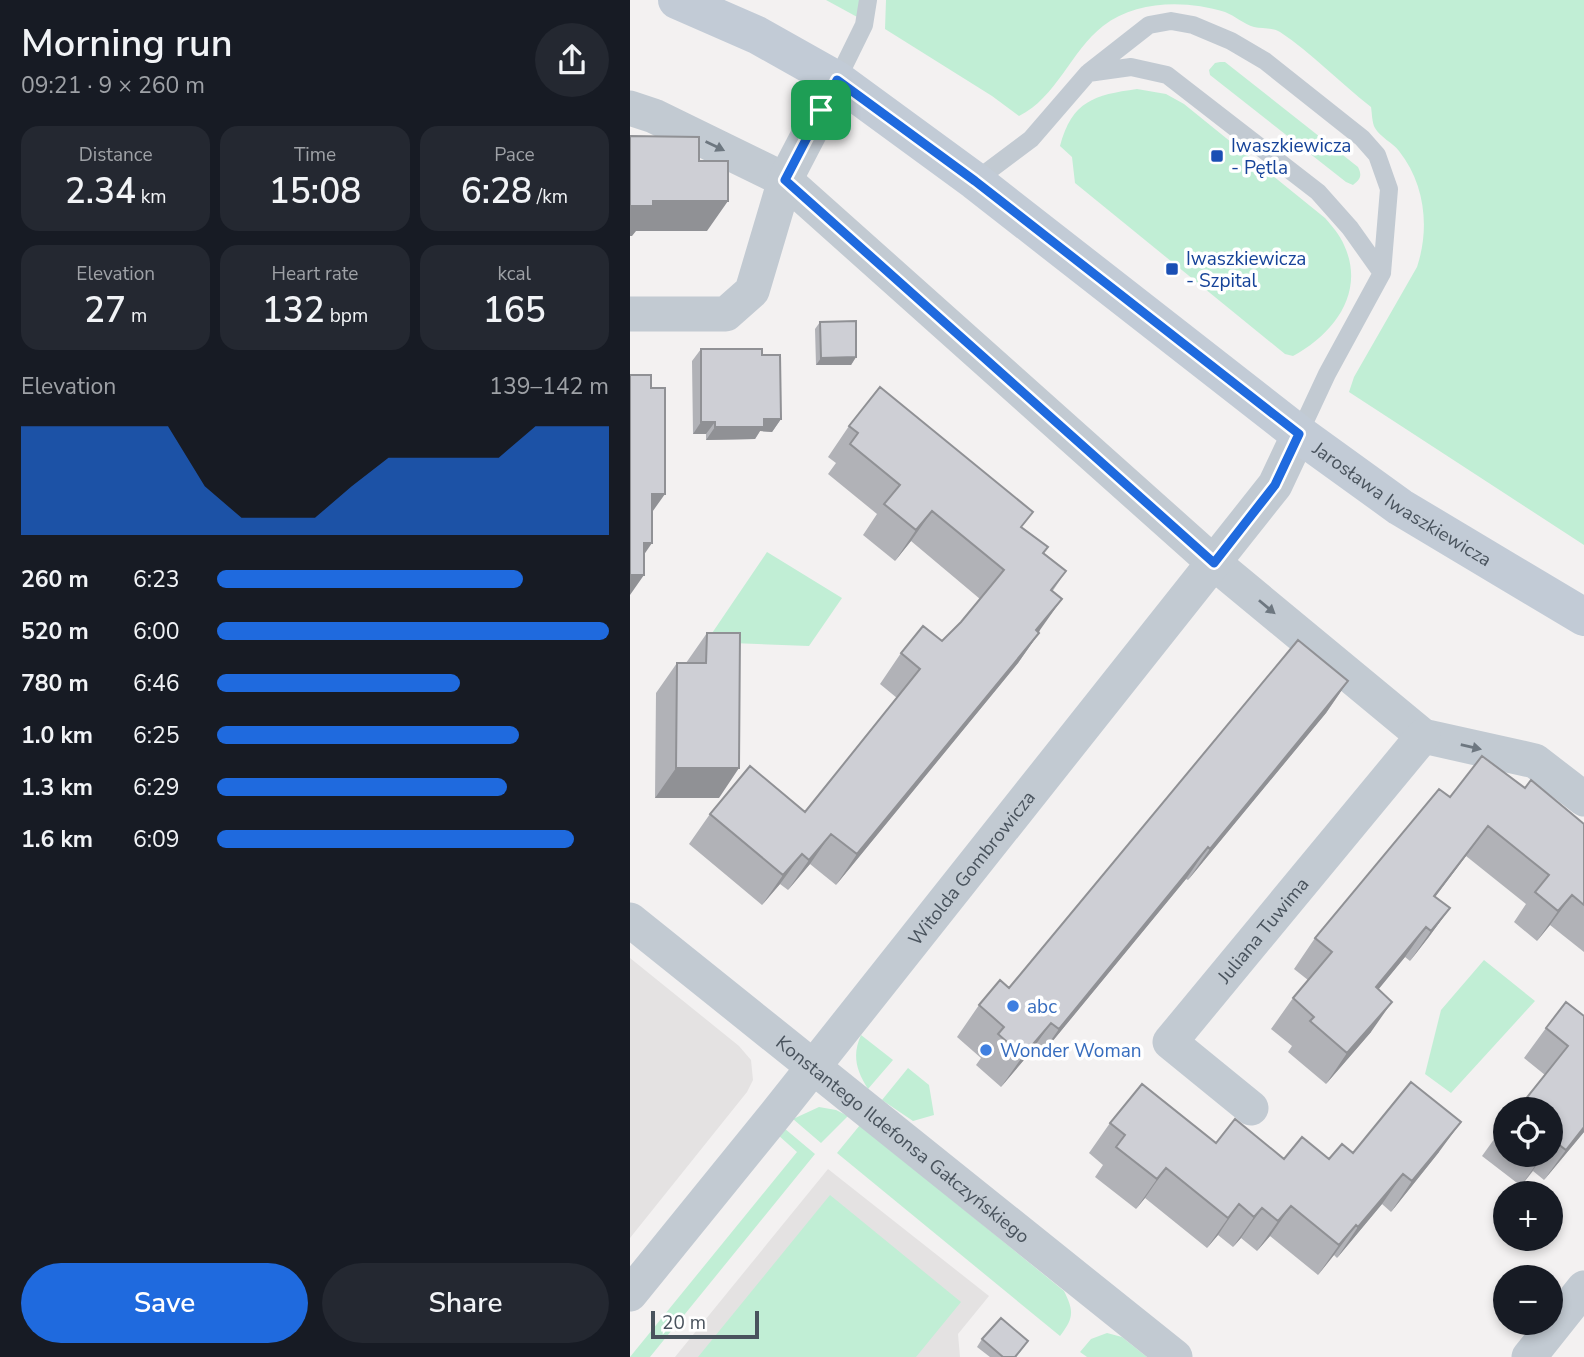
<!DOCTYPE html>
<meta charset="utf-8">
<style>
body{margin:0;font-family:"Nunito Sans",sans-serif;background:#242831;color:#f1f3f6;height:100vh;display:flex;flex-direction:column;font-size:26px;white-space:nowrap}
*{box-sizing:border-box;margin:0}
p{font-size:23px;color:#9ea1a6}
.icon{flex:none;width:38px;height:38px;fill:none;stroke:currentColor;stroke-width:2;stroke-linecap:round;stroke-linejoin:round}
.map{position:relative;flex:1;overflow:hidden}
.panel{display:flex;flex-direction:column;background:#171b24;width:630px}
.panel>*{flex:none}
.controls{position:absolute;left:863px;top:1097px;display:grid;gap:14px}
.controls a{display:grid;place-items:center;width:70px;height:70px;border-radius:50%;background:#171b24;box-shadow:0 4px 10px #0003;font-size:35px}
.scale{position:absolute;left:21px;bottom:18px;width:108px;box-sizing:border-box;padding-left:7px;border:4px solid #49535d;border-top:0;font-size:19px;line-height:24px;white-space:nowrap;color:#49535d;-webkit-text-stroke:5px #fff;paint-order:stroke}
.pin{position:absolute;display:grid;place-items:center;width:60px;height:60px;color:#fff;margin:-30px;border-radius:14px;box-shadow:0 4px 10px #0006}
.round{display:grid;place-items:center;flex:none;width:74px;height:74px;border-radius:37px;background:#242831}
.summary{display:flex;align-items:center;justify-content:space-between;height:119px;padding:0 21px}
h1{font-size:38px;font-weight:600;line-height:52px}
.figures{display:grid;grid-template-columns:repeat(3,1fr);gap:10px;height:119px;padding:7px 21px}
.figures div{display:grid;align-content:center;border-radius:18px;background:#242831;text-align:center}
.figures b{font-size:35px;font-weight:600}
.figures small{font-size:19px;font-weight:400}
.figures p{font-size:19px}
.chart{height:196px;padding:14px 21px}
.chart p{display:flex;justify-content:space-between}
.chart svg{width:100%;height:126px;margin-top:7px;fill:#1f6ade;opacity:.7}
.primary-button{display:flex;gap:14px;margin-top:auto;padding:14px 21px}
.primary-button a{flex:1;height:80px;border-radius:42px;background:#1f6ade;color:#fff;font-size:28px;font-weight:600;line-height:80px;text-align:center}
.primary-button a+a{background:#242831;color:#f1f3f6}
ul{padding:0 21px;list-style:none;font-size:23px}
li{display:grid;grid-template-columns:112px 84px 1fr;align-items:center;height:52px}
li i{height:18px;border-radius:9px;background:#1f6ade}
main{display:flex;flex:1;min-height:0}
.map>svg:first-child{display:block}
.education{fill:#e4e2e2}
.green{fill:#c1eed5}
.lines{fill:none;stroke-linecap:round;stroke-linejoin:round}
.lane{stroke:#c2cad2;stroke-width:18}
.street{stroke:#c2cad2;stroke-width:35}
.secondary{stroke:#c2cbd6;stroke-width:38}
.wall{fill:#b1b2b7}
.shaded-wall{fill:#909195}
.building{fill:#cecfd5;stroke:#909195;stroke-width:2}
.oneway{fill:#6d7780}
.route-casing{stroke:#fff;stroke-width:14}
.route{stroke:#1f6ade;stroke-width:9}
.transit-dot{fill:#1a4fb4;stroke:#fff;stroke-width:2.5}
.shop-dot{fill:#3f7fe0;stroke:#fff;stroke-width:2.5}
.labels{text-anchor:middle;stroke-width:7;stroke-linejoin:round;paint-order:stroke}
.transit-label{font-size:19px;fill:#164399;stroke:#fff;text-anchor:start}
.street-label{font-size:19px;fill:#49535d;stroke:#fff}
.shop-label{font-size:19px;fill:#366cbe;stroke:#fff;text-anchor:start}
</style>
<main>
<section class="panel">
<div class="summary"><div><h1>Morning run</h1><p>09:21 · 9 × 260 m</p></div><a class="round"><svg class="icon" aria-label="share" viewBox="0 0 24 24"><path d="M12 15V3M7 8l5-5 5 5M5 13v7h14v-7"/></svg></a></div>
<div class="figures">
<div><p>Distance</p><b>2.34<small> km</small></b></div>
<div><p>Time</p><b>15:08</b></div>
<div><p>Pace</p><b>6:28<small> /km</small></b></div>
</div>
<div class="figures">
<div><p>Elevation</p><b>27<small> m</small></b></div>
<div><p>Heart rate</p><b>132<small> bpm</small></b></div>
<div><p>kcal</p><b>165</b></div>
</div>
<div class="chart"><p><span>Elevation</span>139–142 m</p>
<svg viewBox="0 0 160 44" preserveAspectRatio="none"><path d="M0 44V6L10 6L20 6L30 6L40 6L50 27L60 38L70 38L80 38L90 27L100 17L110 17L120 17L130 17L140 6L150 6L160 6V44z"/></svg>
</div>
<ul>
<li><b>260 m</b>6:23<i style="width:78%"></i></li>
<li><b>520 m</b>6:00<i style="width:100%"></i></li>
<li><b>780 m</b>6:46<i style="width:62%"></i></li>
<li><b>1.0 km</b>6:25<i style="width:77%"></i></li>
<li><b>1.3 km</b>6:29<i style="width:74%"></i></li>
<li><b>1.6 km</b>6:09<i style="width:91%"></i></li>
</ul>
<div class="primary-button"><a>Save</a><a>Share</a></div>
</section>
<div class="map">
<svg width="954" height="1357" viewBox="0 0 954 1357">
<rect width="100%" height="100%" fill="#f3f1f1"/>
<path class="education" d="M0,958l109,88 12,14 2,20 -6,12 -117,146z
M198,1169l161,127 -31,38 2,23h-285z"/>
<path class="green" d="M196,0h34l-1,18z
M256,0h698v545l-235,-153 5,-15 63,-110c13,-39 8,-83 -18,-116 -6,-8 -19,-14 -24,-23 -3,-5 -3,-15 -4,-21 -31,-24 -59,-54 -91,-75 -8,-5 -18,-3 -26,-5 -10,-3 -19,-11 -29,-15 -39,-12 -88,-12 -122,14 -32,25 -47,72 -84,90l-27,-20 -107,-67z
M590,62h5l133,105c4,8 3,12 -5,18l-7,-3 -136,-107 -1,-5 6,-7z
M507,89l29,5 18,10 141,114c7,8 15,17 19,27 22,47 -10,89 -51,111l-8,-2 -210,-171 -3,-26 -12,-11c12,-45 34,-51 77,-57z
M137,552l75,46 -33,48 -103,-4z
M854,960l51,41 -84,92 -26,-19 16,-64z
M231,1035l32,25 -25,29c-12,-19 -16,-34 -7,-54z
M278,1068l21,17 5,30 -21,6 -31,-21z
M189,1107l17,3 12,6 -27,27 -28,-24z
M230,1125l204,166c10,20 10,27 -4,45l-223,-183z
M154,1128l31,26 -165,203h-20l167,-205 -19,-17z
M200,1195l131,107 -45,55h-218z
M477,1333l15,4 25,20h-60l-7,-5 11,-13z"/>
<g class="lines">
<path class="lane" d="M459,72l60,-47 22,-4 22,4 38,16 34,20 97,77 15,17 12,34 -7,84
M207,80l27,-55 4,-25
M345,181l56,-42 57,-66 43,-6 36,8 151,117 32,36 32,45 -55,101 -28,60"/>
<g class="street">
<path d="M0,108l24,8 131,64 429,383 209,173 112,25 49,38"/>
<path d="M0,314h96l26,-23 33,-111 52,-100"/>
<path id="s1" d="M0,920l545,437"/>
<path id="s2" d="M621,1108l-81,-66 253,-306"/>
<path id="s3" d="M0,1294l146,-180 499,-629 24,-51"/>
<path d="M899,1357l55,-69"/>
</g>
<path class="secondary" id="s4" d="M47,0l80,35 80,45 138,101 324,253 101,73 184,110"/>
</g>
<path class="wall" d="M190,322l36,35 -5,8h-35l-1,-36z
M71,349l61,6 19,64 -9,13 -12,-1 -5,8 -49,1v-6h-13l-1,-73z
M219,426l173,101 26,20 -4,6 22,18 -14,21 -13,41 -21,30 -182,222 -26,-21 -22,26 -8,-6 -18,21 -73,-61 21,-30 95,-2 92,-114 -17,-14 21,-31 41,-12 19,-19 19,-23 -69,-58 -16,20 -32,-26 14,-21 -49,-40 8,-11 -8,-6z
M77,633l12,165h-64l1,-105 21,-30h9z
M718,681l-22,32 -138,167 -2,-1 -149,181 -8,-6 -28,33 -25,-22 5,-7 -24,-21 22,-32 30,-17z
M895,788l59,36v128l-34,-27 -13,16 -23,-19 12,-18 -60,-48 -31,41 15,11 -22,30 -18,23 -5,-4 -27,32 -7,43 -45,52 -38,-32 4,-6 -21,-17 22,-31 15,-18 -14,-11 21,-31 135,-141z
M954,1016v116l-40,48 -11,-9 -12,15 -39,-30 23,-32v31h45v-45l-5,-35 -21,-17 22,-30z
M480,1123l106,20 68,16h45l24,-6 86,-1 -48,60 -9,-8 -45,54 -3,-3 -16,20 -48,-39 -13,15 -16,-13 -8,9 -15,-12 -11,13 -62,-50 -9,11 -41,-32 8,-12 -14,-12z
M352,1339l46,2 -12,16h-26l-13,-10z"/>
<path class="shaded-wall" d="M23,201h75l-21,30h-71l-4,5h-2v-30z
M226,357l-5,8h-35l5,-7z
M134,419h17l-9,13 -12,-1 -5,8 -49,1 9,-13z
M71,422h14l-9,12h-13z
M22,494h13l-22,31z
M302,511l-21,30 -16,20 21,-31z
M14,543h8l-22,32z
M0,575h14l-14,20z
M432,599l-22,31 -25,31 21,-31z
M409,633l-21,30 -182,222 21,-31z
M718,681l-22,32 -138,167 22,-31z
M46,768h63l-20,30h-64z
M858,826l-22,30 -53,70 21,-30z
M201,834l-21,30 -22,26 21,-30z
M578,847l-22,32 -149,181 22,-31z
M172,854l-22,30 -18,21 21,-30z
M942,895l-22,30 -13,16 21,-30z
M820,908l-22,30 -18,23 21,-30z
M796,927l-21,30 -50,61 21,-31z
M762,1002l-21,30 -45,52 21,-31z
M421,1023l-22,31 -28,33 22,-31z
M831,1122l-22,30 -48,60 21,-31z
M954,1127v5l-40,48 22,-30z
M913,1155h1l-23,31 21,-30z
M536,1168l-21,30 -9,11 21,-30z
M773,1174l-21,30 -45,54 21,-31z
M609,1204l-21,31 -11,13 21,-30z
M661,1206l-21,30 -13,15 21,-30z
M632,1208l-21,30 -8,9 21,-30z
M726,1225l-22,30 -16,20 21,-30z"/>
<path class="building" d="M0,136l69,1v24h29v40h-75v5h-23z
M226,321v36l-35,1 -1,-36z
M71,349h61v6h18l1,64h-17v8h-49v-5h-14z
M0,375h21v13h14v106h-13v49h-8v32h-14z
M250,387l153,125 -12,15 27,20 -5,6 23,18 -15,19 11,9 -26,31 3,3 -182,221 -26,-20 -22,26 -7,-6 -19,21 -73,-61 40,-48 55,46 115,-143 -19,-16 22,-27 19,15 19,-19 43,-52 -72,-59 -16,19 -32,-26 16,-19 -50,-41 8,-11 -9,-7z
M77,633h33l-1,135h-63l1,-105h29z
M668,640l50,41 -138,168 -2,-2 -149,182 -8,-6 -28,33 -25,-22 6,-7 -25,-22 21,-25 9,8z
M852,756l43,32 6,-8 53,44v81l-12,-10 -14,16 -23,-19 14,-17 -61,-49 -54,70 16,12 -19,23 -5,-4 -50,60 16,15 -45,51 -37,-32 4,-4 -21,-19 39,-46 -17,-14 124,-149 11,8z
M936,1002l18,14v111l-18,23 -12,-9 -4,4v-35h-33l51,-64 -22,-18z
M781,1082l50,40 -49,59 -9,-7 -45,53 -2,-2 -17,20 -48,-39 -13,15 -16,-13 -8,9 -15,-13 -11,14 -62,-50 -9,11 -41,-32 9,-12 -15,-12 32,-39 74,59 19,-24 49,40 18,-22 27,22 13,-15 11,9z
M371,1318l27,23 -13,16h-12l-21,-18z"/>
<defs><path id="oneway-solid" d="M-6-.8H1V-3.2L6.5 0L1 3.2V.8H-6Z" transform="scale(1.75)"/></defs>
<g class="oneway">
<use href="#oneway-solid" transform="translate(85 146) rotate(26)"/>
<use href="#oneway-solid" transform="translate(637 607) rotate(40)"/>
<use href="#oneway-solid" transform="translate(841 747) rotate(13)"/>
</g>
<g class="lines">
<defs>
<path id="route" d="M207,80l138,101 324,253 -24,51 -61,78 -429,-383z"/>
</defs>
<use href="#route" class="route-casing"/>
<use href="#route" class="route"/>
</g>
<g class="transit-dot">
<rect x="580" y="149" width="14" height="14" rx="3.5"/>
<rect x="535" y="262" width="14" height="14" rx="3.5"/>
</g>
<g class="shop-dot">
<circle cx="383" cy="1006" r="7"/>
<circle cx="356" cy="1050" r="7"/>
</g>
<g class="labels">
<g class="transit-label">
<text x="601" y="152">Iwaszkiewicza<tspan x="601" dy="22">- Pętla</tspan></text>
<text x="556" y="265">Iwaszkiewicza<tspan x="556" dy="22">- Szpital</tspan></text>
</g>
<g class="street-label">
<text dy="7" stroke="none"><textPath href="#s4" startOffset="886">Jarosława Iwaszkiewicza</textPath></text>
<text dy="7" stroke="none"><textPath href="#s3" startOffset="546">Witolda Gombrowicza</textPath></text>
<text dy="7" stroke="none"><textPath href="#s2" startOffset="250">Juliana Tuwima</textPath></text>
<text dy="7" stroke="none"><textPath href="#s1" startOffset="350">Konstantego Ildefonsa Gałczyńskiego</textPath></text>
</g>
<g class="shop-label">
<text x="397" y="1013">abc</text>
<text x="370" y="1057">Wonder Woman</text>
</g>
</g>
</svg>
<div class="controls">
<a><svg class="icon" aria-label="locate" viewBox="0 0 24 24"><circle cx="12" cy="12" r="6"/><path d="M12 2v4M12 18v4M2 12h4M18 12h4"/></svg></a>
<a>+</a>
<a>−</a>
</div>
<div class="scale">20 m</div>
<div class="pin" style="left:191px;top:110px;background:#1e9e55"><svg class="icon" aria-label="arrive" viewBox="0 0 24 24"><path d="M6 21V4h12l-3 4 3 4H6"/></svg></div>
</div>
</main>
